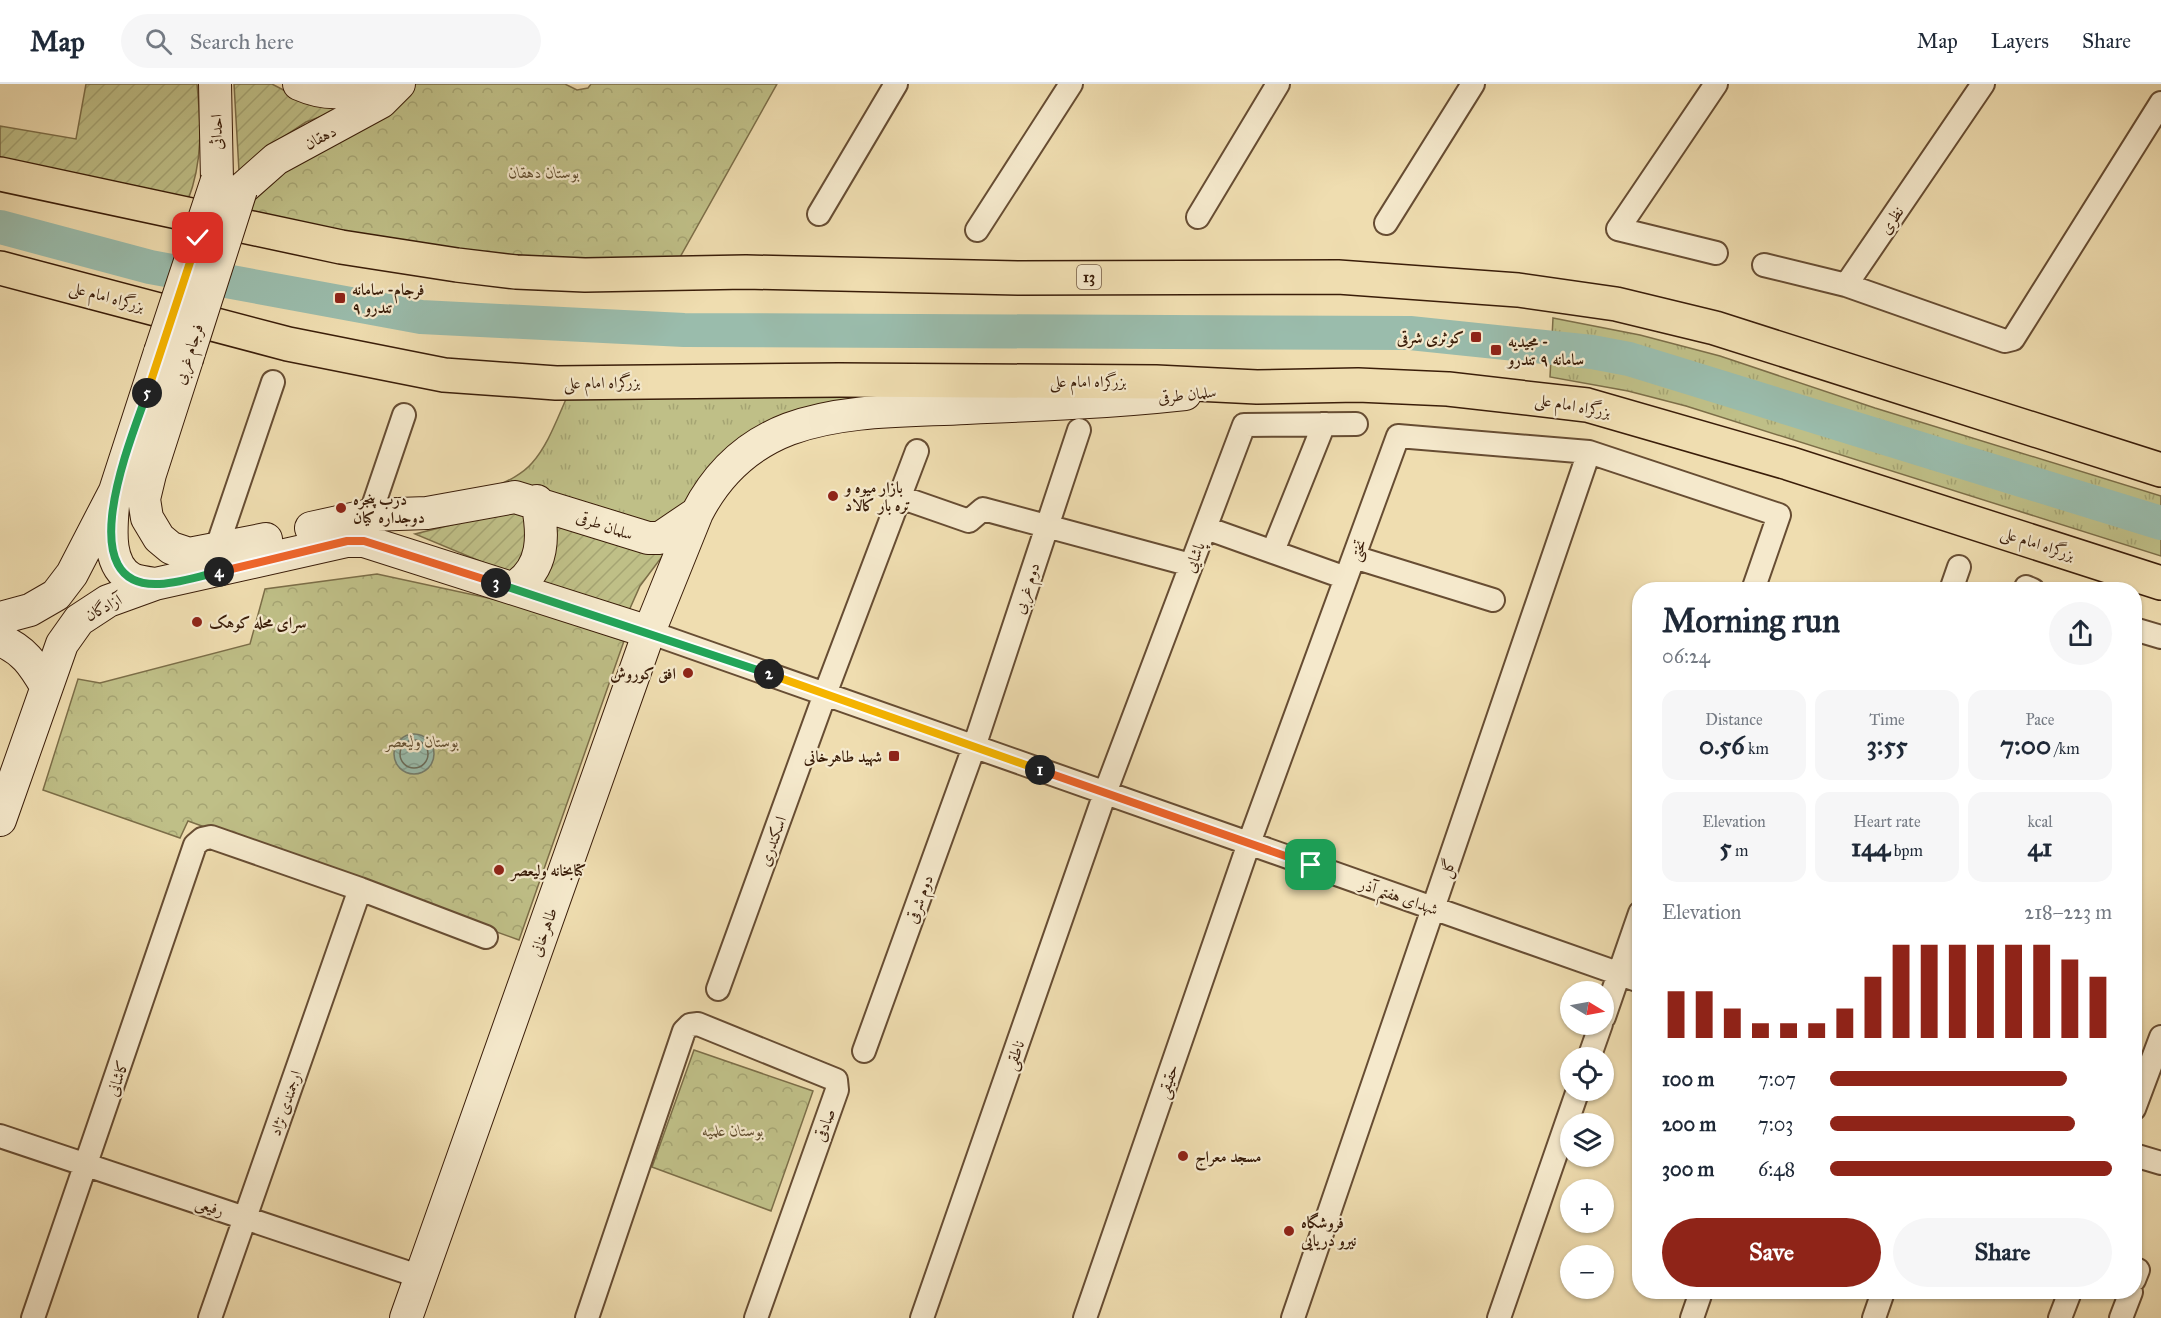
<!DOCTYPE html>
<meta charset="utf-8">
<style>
body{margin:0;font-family:"IM FELL Great Primer",Amiri,serif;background:#f6f6f7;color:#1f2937;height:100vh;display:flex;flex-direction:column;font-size:22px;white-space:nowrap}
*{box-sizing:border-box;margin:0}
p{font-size:20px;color:#747a83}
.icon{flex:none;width:33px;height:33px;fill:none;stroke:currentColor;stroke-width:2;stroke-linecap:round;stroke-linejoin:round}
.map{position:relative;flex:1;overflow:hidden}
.details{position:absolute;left:1632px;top:498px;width:510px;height:717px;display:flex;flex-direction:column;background:#fff;border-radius:24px;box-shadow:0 2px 4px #0004}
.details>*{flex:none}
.needle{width:39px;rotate:100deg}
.controls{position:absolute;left:1560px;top:897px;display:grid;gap:12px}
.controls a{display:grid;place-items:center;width:54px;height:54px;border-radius:50%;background:#fff;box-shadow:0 2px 4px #0004;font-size:30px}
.pin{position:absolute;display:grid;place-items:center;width:51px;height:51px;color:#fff;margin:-26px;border-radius:12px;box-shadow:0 3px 9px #0006}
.km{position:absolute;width:30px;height:30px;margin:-15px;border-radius:50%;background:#222;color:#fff;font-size:16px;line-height:30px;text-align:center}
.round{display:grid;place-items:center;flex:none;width:63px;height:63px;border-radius:32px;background:#f6f6f7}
.headline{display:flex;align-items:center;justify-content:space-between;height:102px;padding:0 30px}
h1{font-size:33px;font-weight:700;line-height:45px}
.metrics{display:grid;grid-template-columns:repeat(3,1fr);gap:9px;height:102px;padding:6px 30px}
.metrics div{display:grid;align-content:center;border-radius:15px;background:#f6f6f7;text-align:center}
.metrics b{font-size:26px;font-weight:700}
.metrics small{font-size:16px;font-weight:400}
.metrics p{font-size:16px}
.chart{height:168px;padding:12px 30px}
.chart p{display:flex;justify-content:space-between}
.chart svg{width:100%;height:108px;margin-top:6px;stroke:#8f2418;stroke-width:6}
.primary-button{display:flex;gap:12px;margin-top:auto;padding:12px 30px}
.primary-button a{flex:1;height:69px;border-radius:36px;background:#8f2418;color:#fff;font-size:24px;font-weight:700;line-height:69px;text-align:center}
.primary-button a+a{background:#f6f6f7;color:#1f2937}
ul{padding:0 30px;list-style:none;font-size:20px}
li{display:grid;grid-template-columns:96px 72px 1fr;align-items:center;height:45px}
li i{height:15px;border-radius:8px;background:#8f2418}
header{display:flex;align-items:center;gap:36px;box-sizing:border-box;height:84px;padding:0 30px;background:#fff;border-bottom:2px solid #e0e1e3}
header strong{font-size:28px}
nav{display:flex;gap:33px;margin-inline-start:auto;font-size:21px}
.search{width:420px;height:54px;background:#f6f6f7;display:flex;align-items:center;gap:15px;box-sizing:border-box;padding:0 21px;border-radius:33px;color:#747a83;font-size:22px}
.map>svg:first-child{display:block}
.grass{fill:url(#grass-tufts);stroke:#7c6e48;stroke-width:1.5}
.forest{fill:url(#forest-crowns);stroke:#7c6e48;stroke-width:1.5}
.garden{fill:url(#garden-furrows);stroke:#7c6e48;stroke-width:1.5}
.water{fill:url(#water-waves);stroke:#747c6b;stroke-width:1.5}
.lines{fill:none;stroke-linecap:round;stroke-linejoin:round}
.shore{stroke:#6a6c5a;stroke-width:1.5}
.river{stroke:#9abcac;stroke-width:34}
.street-casing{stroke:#674d33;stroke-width:26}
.secondary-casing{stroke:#3a1d09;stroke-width:34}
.highway-casing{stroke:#3a1d09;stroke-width:36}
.street{stroke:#f5e9cc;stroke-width:22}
.secondary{stroke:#f5e9cc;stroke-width:32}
.highway{stroke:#efddb0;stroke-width:33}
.secondary-bridge-casing{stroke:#3a1d09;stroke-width:34;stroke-linecap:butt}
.secondary-bridge{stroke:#f5e9cc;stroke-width:32}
.split-1-casing{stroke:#fff;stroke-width:12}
.split-2-casing{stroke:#fff;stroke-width:12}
.split-3-casing{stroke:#fff;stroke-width:12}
.split-4-casing{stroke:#fff;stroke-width:12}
.split-5-casing{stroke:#fff;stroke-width:12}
.split-6-casing{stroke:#fff;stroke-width:12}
.split-1{stroke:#f0652b;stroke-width:8}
.split-2{stroke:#f5b400;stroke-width:8}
.split-3{stroke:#22a559;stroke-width:8}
.split-4{stroke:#f0652b;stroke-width:8}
.split-5{stroke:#22a559;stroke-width:8}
.split-6{stroke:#f5b400;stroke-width:8}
.poi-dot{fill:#8f2418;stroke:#f5e9cc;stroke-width:2}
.labels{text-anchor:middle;stroke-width:4.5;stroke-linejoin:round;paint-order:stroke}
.shield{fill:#f5e9cc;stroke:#725a44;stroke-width:1.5}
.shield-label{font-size:15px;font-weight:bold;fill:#3a1d09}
.street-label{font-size:16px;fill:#3a1d09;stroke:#f5e9cc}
.park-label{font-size:16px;font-style:italic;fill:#624e2f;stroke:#f5e9cc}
.poi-label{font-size:16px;font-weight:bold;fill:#3a1d09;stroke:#f5e9cc;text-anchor:start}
</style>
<header>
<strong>Map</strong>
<div class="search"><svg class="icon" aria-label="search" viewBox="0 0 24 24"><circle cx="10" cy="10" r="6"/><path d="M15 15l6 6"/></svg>Search here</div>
<nav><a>Map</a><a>Layers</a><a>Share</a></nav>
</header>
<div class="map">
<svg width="2161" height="1234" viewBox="0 0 2161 1234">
<defs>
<pattern id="grass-tufts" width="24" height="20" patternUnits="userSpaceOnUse" patternTransform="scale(1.5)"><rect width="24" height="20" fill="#bfbf87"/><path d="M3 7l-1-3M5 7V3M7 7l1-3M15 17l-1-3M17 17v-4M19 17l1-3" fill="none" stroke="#a5a473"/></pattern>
<pattern id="forest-crowns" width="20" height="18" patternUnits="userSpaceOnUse" patternTransform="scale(1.5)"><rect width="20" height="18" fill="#bfbf87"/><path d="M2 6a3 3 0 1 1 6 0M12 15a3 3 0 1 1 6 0" fill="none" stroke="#a5a473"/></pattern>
<pattern id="garden-furrows" width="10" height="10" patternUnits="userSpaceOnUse" patternTransform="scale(1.5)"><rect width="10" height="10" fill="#bfbf87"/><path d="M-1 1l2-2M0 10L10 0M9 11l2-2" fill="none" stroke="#a5a473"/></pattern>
<pattern id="water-waves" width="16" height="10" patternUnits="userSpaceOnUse" patternTransform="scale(1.5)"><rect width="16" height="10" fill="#9abcac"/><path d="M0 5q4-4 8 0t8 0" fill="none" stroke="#85a193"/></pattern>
</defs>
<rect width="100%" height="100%" fill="#efddb0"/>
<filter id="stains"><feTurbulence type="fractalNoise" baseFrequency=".00333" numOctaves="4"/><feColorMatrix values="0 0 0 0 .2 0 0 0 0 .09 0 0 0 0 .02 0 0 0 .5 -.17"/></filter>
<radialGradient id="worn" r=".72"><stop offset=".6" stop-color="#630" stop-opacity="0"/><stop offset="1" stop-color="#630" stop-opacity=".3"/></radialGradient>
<path class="grass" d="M1553,234l87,17 80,21 155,52 286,88v60l-475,-150 -58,-15 -78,-14z
M1045,309l-213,16 -164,119 -184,-36c16,-8 36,-15 48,-29 16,-18 25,-44 35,-66z"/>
<path class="forest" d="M413,0h152l12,6 11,-2 3,-4h186l-98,175c-43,1 -88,6 -132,2 -101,-8 -202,-27 -300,-50l7,-22z
M377,490l143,31 104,36 -105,299 -331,-119 -8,17 -137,-48 35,-111 22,4 150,-39 15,-55z
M694,966l119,41 -42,120 -119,-44z"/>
<path class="garden" d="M86,0h111c4,41 6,77 -9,116l-58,-15 -130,-27v-32l76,13z
M234,0h38l23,12 69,5 -58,21 -47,31 -20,18z
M523,423c11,27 4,44 -12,67l-96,-40z
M556,433l111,33 -27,36 -13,29 -85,-34z"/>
<path class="water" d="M394 670a20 20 0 1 1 40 0a20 20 0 1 1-40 0Z"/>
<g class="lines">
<path class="shore" d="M400 670a14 14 0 1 1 28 0a14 14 0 1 1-28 0Z"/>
<path class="river" d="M0,143l150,40 271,50 263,13 726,3 182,19 37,7 532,164"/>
<defs>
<path id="street" d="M819,130l77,-130
M1198,133l80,-133
M1386,139l87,-139
M977,146l94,-146
M1716,169l-98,-24 98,-145
M1764,181l82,20 137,-201
M1846,201l159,56 8,-2 148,-236
M900,413l69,24 14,-12 208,56
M370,431l34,-100
M1206,444l140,50
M216,466l57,-168
M1273,467l51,-127
M1354,473l139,43
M2026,503l7,3
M1951,506l8,-23
M2134,545l27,8
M649,548l991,349
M718,905l107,-295 92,-243
M1604,933l36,-104
M864,967l110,-304 105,-317
M1589,974l12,-34
M2134,1025l27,-72
M0,1052l421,141
M2134,1071l27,8
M2134,1196l4,-10
M33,1234l162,-473 7,-6 9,-2 149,52 126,48
M210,1234l150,-429
M587,1234l97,-287 6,-6 8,-1 138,56 1,10 -81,228
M922,1234l183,-525 139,-368 112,-1
M1085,1234l164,-475 149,-407 191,16 190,63 -26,75
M1293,1234l296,-866
M1499,1234l79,-228
M1692,1234l9,-26
M1874,1234l9,-26
M2060,1234l10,-26
M2121,1234l10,-26"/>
<path id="secondary" d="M215,0l2,96
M299,0c25,11 46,11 71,0
M241,106l35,-31 105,-57 18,-18
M187,275l-37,115 -6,25 3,19 12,20 12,10 18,6 77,-15
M113,422c-2,23 -6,60 19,73 7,3 16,4 23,5
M311,444l59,-13 57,-2 88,-16 133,41h12l37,-25
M513,504c32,-19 31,-53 24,-87
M0,534l30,-8 26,-15 16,-21 43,-83 45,-139
M0,556c24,10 33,24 46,46
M0,736l62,-176 17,-24 29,-19 47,-17 192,-43h17l285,91
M406,1234l243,-686 48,-119c20,-39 50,-68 92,-84 55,-20 119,-18 177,-21 73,-3 146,-6 219,-14"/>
<path id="highway" d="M0,90l341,73 116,18 59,7 69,3 161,-3 272,6 320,-1 180,13 98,14 99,24 446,142
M0,184l288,76 156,31 112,8 283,-3 317,2 101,5 101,-2 90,4 139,16 201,58 373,120"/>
</defs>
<use href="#street" class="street-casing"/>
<use href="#secondary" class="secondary-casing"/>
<use href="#highway" class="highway-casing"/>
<use href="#street" class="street"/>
<use href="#secondary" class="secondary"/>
<use href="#highway" class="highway"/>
<defs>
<path id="secondary-bridge" d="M160,268l57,-172
M187,275l54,-169"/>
</defs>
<use href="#secondary-bridge" class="secondary-bridge-casing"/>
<use href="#secondary-bridge" class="secondary-bridge"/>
</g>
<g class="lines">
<defs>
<path id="split-1" d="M1040,686l271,95"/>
<path id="split-2" d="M769,590l271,96"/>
<path id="split-3" d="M496,499l273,91"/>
<path id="split-4" d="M219,488l128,-31h17l132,42"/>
<path id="split-5" d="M147,309c-14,41 -78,192 9,191 20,0 43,-8 63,-12"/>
<path id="split-6" d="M147,309l51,-155"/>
</defs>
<use href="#split-1" class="split-1-casing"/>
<use href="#split-2" class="split-2-casing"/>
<use href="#split-3" class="split-3-casing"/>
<use href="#split-4" class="split-4-casing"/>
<use href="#split-5" class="split-5-casing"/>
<use href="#split-6" class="split-6-casing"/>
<use href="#split-1" class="split-1"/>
<use href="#split-2" class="split-2"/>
<use href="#split-3" class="split-3"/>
<use href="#split-4" class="split-4"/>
<use href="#split-5" class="split-5"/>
<use href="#split-6" class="split-6"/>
</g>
<g class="poi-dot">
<rect x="334" y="208" width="12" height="12" rx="3"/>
<rect x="1470" y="247" width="12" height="12" rx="3"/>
<rect x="1490" y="260" width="12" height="12" rx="3"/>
<circle cx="833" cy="412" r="6"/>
<circle cx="341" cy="424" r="6"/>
<circle cx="197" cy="538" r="6"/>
<circle cx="688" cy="589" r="6"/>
<rect x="888" y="666" width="12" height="12" rx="3"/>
<circle cx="499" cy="786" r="6"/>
<circle cx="1183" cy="1072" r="6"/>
<circle cx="1289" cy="1147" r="6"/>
</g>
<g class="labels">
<rect class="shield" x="1077" y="181" width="24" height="24" rx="4.5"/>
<g class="shield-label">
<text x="1089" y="198">13</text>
</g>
<g class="street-label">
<text transform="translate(216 48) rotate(-91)" y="6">احداثی</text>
<text transform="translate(320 53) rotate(-27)" y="6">دهقان</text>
<text transform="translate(1891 136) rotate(-56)" y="6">نظری</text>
<text transform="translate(107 212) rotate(15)" y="6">بزرگراه امام علی</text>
<text transform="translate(188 270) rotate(-72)" y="6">فرجام غربی</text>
<text x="1088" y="303">بزرگراه امام علی</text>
<text transform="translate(602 298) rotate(-1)" y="6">بزرگراه امام علی</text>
<text transform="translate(1187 310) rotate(-6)" y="6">سلمان طرقی</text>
<text transform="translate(1573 321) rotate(10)" y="6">بزرگراه امام علی</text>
<text transform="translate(605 441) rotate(19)" y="6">سلمان طرقی</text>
<text transform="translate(2038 459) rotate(18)" y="6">بزرگراه امام علی</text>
<text transform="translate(1357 466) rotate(-70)" y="6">تختی</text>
<text transform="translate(1194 473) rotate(-69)" y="6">پاشایی</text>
<text transform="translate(1026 504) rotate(-72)" y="6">دوم غربی</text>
<text transform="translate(103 523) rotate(-28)" y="6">آزادگان</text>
<text transform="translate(772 757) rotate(-70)" y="6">اسکندری</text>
<text transform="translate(1447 784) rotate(-71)" y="6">گل</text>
<text transform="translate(1399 812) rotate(19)" y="6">شهدای هفتم آذر</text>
<text transform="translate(919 815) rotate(-70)" y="6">دوم شرقی</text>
<text transform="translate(543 848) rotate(-70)" y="6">طاهرخانی</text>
<text transform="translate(1014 971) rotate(-71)" y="6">ناطقی</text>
<text transform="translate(117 994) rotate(-71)" y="6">کاشانی</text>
<text transform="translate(1167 997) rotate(-71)" y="6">حقیقی</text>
<text transform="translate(285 1019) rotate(-71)" y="6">ارجمندی نژاد</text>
<text transform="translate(824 1041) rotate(-70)" y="6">صادقی</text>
<text transform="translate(210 1122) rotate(19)" y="6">رفیعی</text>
</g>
<g class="park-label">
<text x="544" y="94">بوستان دهقان</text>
<text x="422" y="663">بوستان ولیعصر</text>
<text x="733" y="1052">بوستان علمیه</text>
</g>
<g class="poi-label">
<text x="352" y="211">فرجام- سامانه<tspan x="352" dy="18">۹ تندرو</tspan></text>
<text x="1464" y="259" text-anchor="end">کوثری شرقی</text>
<text x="1508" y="263">مجیدیه -<tspan x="1508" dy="18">سامانه ۹ تندرو</tspan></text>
<text x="845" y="409">بازار میوه و<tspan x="845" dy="18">تره بار کالاد</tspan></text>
<text x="353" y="421">درب پنجره<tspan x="353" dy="18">دوجداره کیان</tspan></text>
<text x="209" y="544">سرای محله کوهک</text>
<text x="676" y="595" text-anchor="end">افق کوروش</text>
<text x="882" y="678" text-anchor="end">شهید طاهرخانی</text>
<text x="511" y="792">کتابخانه ولیعصر</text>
<text x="1195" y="1078">مسجد معراج</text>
<text x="1301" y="1144">فروشگاه<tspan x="1301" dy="18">نیرو دریایی</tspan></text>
</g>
</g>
<rect width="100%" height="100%" filter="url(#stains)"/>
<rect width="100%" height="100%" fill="url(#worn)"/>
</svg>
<div class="controls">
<a><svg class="needle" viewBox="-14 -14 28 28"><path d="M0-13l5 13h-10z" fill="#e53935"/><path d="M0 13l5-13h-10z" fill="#747a83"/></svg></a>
<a><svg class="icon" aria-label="locate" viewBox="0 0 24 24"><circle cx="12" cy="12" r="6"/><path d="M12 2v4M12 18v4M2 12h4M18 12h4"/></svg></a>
<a><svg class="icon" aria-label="layers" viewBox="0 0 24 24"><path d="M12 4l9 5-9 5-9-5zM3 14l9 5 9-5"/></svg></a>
<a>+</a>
<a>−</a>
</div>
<div class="pin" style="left:1311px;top:781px;background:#1e9e55"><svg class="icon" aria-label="arrive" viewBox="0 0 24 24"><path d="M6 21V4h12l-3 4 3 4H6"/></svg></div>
<div class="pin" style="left:198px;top:154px;background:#d93025"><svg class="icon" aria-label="check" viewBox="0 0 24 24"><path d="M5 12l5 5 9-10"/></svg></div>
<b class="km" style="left:1040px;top:686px">1</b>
<b class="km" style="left:769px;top:590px">2</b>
<b class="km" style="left:496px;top:499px">3</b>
<b class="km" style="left:219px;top:488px">4</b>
<b class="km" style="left:147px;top:309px">5</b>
<section class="details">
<div class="headline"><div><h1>Morning run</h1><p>06:24</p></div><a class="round"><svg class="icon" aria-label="share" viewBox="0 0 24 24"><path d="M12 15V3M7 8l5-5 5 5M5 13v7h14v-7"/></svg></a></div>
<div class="metrics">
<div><p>Distance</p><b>0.56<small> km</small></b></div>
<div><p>Time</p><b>3:55</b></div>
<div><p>Pace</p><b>7:00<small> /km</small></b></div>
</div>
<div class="metrics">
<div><p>Elevation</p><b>5<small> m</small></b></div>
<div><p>Heart rate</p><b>144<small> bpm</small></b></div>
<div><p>kcal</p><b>41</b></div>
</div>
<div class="chart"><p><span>Elevation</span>218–223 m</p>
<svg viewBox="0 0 160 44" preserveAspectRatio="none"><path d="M5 44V25M15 44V25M25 44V32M35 44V38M45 44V38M55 44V38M65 44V32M75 44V19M85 44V6M95 44V6M105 44V6M115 44V6M125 44V6M135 44V6M145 44V12M155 44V19"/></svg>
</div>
<ul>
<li><b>100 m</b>7:07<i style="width:84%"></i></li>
<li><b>200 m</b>7:03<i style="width:87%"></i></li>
<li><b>300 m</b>6:48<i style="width:100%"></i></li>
</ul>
<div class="primary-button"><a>Save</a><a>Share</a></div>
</section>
</div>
